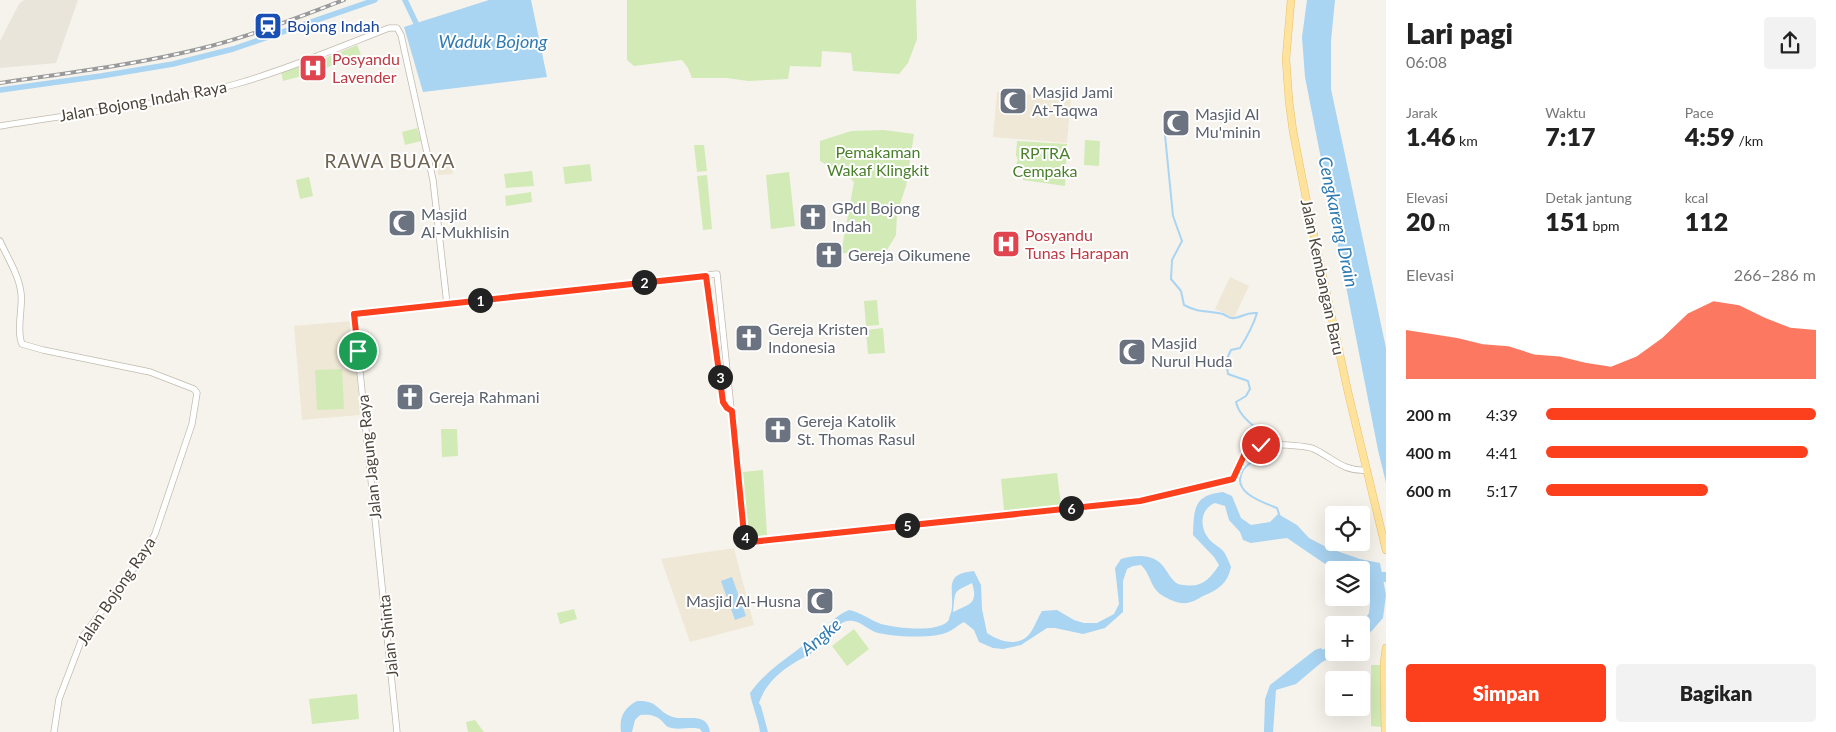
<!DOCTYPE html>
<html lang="id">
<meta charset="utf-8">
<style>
body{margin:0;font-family:Lato,sans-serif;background:#f2f2f2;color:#222;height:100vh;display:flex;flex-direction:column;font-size:19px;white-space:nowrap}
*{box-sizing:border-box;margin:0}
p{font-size:16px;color:#767676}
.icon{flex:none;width:28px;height:28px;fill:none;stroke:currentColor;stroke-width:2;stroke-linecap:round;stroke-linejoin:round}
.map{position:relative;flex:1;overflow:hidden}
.panel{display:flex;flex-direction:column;background:#fff;width:450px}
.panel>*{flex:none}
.tools{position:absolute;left:1325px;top:506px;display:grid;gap:10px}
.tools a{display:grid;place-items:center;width:45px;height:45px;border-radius:5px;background:#fff;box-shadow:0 5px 20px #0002;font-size:25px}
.pin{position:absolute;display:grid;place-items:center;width:42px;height:42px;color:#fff;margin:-21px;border:2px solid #fff;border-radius:50%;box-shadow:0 1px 5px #0007}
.km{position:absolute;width:25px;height:25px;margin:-12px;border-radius:50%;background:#222;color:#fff;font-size:14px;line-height:25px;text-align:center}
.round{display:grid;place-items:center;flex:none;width:52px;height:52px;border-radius:5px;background:#f2f2f2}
.headline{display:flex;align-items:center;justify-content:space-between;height:85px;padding:0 20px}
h1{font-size:28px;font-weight:800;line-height:38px}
.figures{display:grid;grid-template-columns:repeat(3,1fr);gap:8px;height:85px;padding:5px 20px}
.figures div{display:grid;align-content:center}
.figures b{font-size:25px;font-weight:800}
.figures small{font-size:14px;font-weight:400}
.figures p{font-size:14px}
.chart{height:140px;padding:10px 20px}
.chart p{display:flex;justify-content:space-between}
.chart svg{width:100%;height:90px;margin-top:5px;fill:#fc3f1d;opacity:.7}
.action{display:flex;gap:10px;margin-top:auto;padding:10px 20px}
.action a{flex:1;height:58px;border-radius:5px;background:#fc3f1d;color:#fff;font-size:20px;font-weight:800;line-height:58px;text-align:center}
.action a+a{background:#f2f2f2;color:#222}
ul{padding:0 20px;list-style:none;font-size:16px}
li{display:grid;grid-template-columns:80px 60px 1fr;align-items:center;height:38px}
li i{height:12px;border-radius:6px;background:#fc3f1d}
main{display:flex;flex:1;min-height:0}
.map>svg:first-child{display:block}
.residential{fill:#eae5da}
.education{fill:#efe8d6}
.green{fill:#d2eab5}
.water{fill:#a9d4f2;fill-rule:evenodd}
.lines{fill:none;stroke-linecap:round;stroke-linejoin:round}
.stream{stroke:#a9d4f2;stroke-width:2}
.canal{stroke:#a9d4f2;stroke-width:5.5}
.river{stroke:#a9d4f2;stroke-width:10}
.minor-casing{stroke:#c2bbae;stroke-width:7}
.major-casing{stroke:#e6c16a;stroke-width:8}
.minor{stroke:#fff;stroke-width:5.5}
.major{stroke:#ffe39c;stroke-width:7}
.rail-casing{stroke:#9a9a9a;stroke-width:4}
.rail{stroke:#fff;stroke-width:2;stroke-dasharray:5.5;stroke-linecap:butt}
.route-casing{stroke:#fff;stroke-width:10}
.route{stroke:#fc3f1d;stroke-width:6}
.labels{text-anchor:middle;stroke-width:4;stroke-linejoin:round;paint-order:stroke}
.transit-label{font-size:16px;fill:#164399;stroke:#fff;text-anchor:start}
.health-label{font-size:16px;fill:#be3a42;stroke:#fff;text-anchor:start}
.worship-label{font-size:16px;fill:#5b616d;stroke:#fff;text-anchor:start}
.street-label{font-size:16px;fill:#4b4439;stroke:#fff}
.park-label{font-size:16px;fill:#4a7f2a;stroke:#fff}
.water-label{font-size:18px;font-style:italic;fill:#2e7ab2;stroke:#fff}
.quarter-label{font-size:19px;letter-spacing:1px;fill:#6e6250;stroke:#fff}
</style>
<main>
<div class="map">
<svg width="1386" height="732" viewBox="0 0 1386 732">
<rect width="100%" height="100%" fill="#f6f3ec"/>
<path class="residential" d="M24,0h54l-22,63 -56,5v-27l19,-37z"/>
<path class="education" d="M997,92l74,6 -4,45 -74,-6z
M437,164h15l1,10 -15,1z
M1230,277l19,9 -15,32 -19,-9z
M352,321l8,94 -58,5 -8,-94z
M734,548l20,77 -64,17 -29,-83z"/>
<path class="green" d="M627,0h289l1,39 -9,24 -9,11 -46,-3 -2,-18 -29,-2 -1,16 -31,-1 -2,13 -40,2 -21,-3h-35l-4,-10 -6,-8 -48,6 -7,-6z
M357,45l4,9 -35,14 -3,-9z
M306,65l3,9 -26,7 -2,-10z
M417,128l4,13 -16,4 -3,-13z
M884,130l30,4 -8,52 -9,27 -1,22 -12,20 -43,-2 13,-71 -4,-4 -30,-17v-20l31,-10z
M1085,140l15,1 -1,25 -15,-1z
M1017,141l50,3 -2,42 -42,-6 2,-12 -9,-4 2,-4 -2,-5z
M694,145h10l3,26 -10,1z
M590,164l2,17 -27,3 -2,-17z
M532,171l2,15 -28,2 -2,-14z
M789,172l6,54 -24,3 -5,-54z
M707,175l5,54 -9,1 -6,-54z
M309,177l4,19 -13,3 -4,-19z
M531,192l1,10 -26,4 -1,-10z
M877,300l2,25 -13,1 -2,-25z
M883,328l2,25 -17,1 -2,-24z
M342,369l2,40 -27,1 -2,-40z
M441,429h16l1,27 -16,1z
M763,470l4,65 -26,3 -3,-56 5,-10z
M1057,473l4,32 -57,6 -3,-32z
M574,609l3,10 -17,5 -3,-11z
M854,629l15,20 -22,17 -15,-20z
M1371,665h9l2,62 -11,-1z
M357,694l2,25 -47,5 -3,-25z
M475,720l9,12h-16l-2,-10z"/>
<path class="water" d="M489,0h42l16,77 -124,15 -19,-65z
M1307,0h28l-4,41v48l55,259v135l-8,-33 -73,-373 -3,-40z
M1223,492l9,4 9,22 10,7 19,-3 8,-8 19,11 12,13 19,10 32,11 20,4 6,32 -3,23 -20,23 -2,1v-17l8,-12 1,-8 -1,-6 -8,-11v-18h-27l-47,-32 -36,5 -8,-3 -3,-8 -11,-12 -4,-14 -10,-3c-15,6 -16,24 -6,36 4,5 11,8 15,13 3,5 5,10 7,15 -3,16 -13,23 -28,29 -7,4 -13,8 -22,7 -7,-1 -15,-5 -21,-9 -10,-8 -10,-21 -19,-29l-8,1 -6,3 -4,12v31l-18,16 -22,6 -28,-6h-8l-26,17 -18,4 -10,-1 -14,-6 -5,-12 -10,-8c-6,3 -11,8 -16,10 -13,7 -59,5 -73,0 -9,-4 -17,-13 -28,-11 -9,1 -32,25 -36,33 -22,10 -44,25 -52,49l2,3 7,26h-8c-2,-14 -8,-26 -10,-39 18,-26 48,-41 71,-62 9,-8 16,-16 28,-21 11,2 21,10 32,14 14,4 57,9 67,-3 1,-1 2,-7 3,-8 5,-22 -10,-39 23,-42l7,14 1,24 5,24c13,9 33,15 44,-1 4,-6 7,-15 11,-21l15,-1 17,10 10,3h13l17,-9 5,-10 -4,-36 6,-9c12,-3 24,-5 35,1 9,5 11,14 18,21 3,3 6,4 10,4 18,3 26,-6 35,-20l-5,-8 -21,-22c1,-25 0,-40 30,-43zM972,583c7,22 -4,21 -19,29 3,-23 -1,-19 19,-29z
M732,577l14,39 -11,4 -14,-39z
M1321,648l9,10 -8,4 -26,22 -20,6 -3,42h-9l1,-33 5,-14 45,-35z
M637,701c22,-1 19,10 36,16 13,4 34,-6 37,15h-8l-2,-3c-9,-3 -22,2 -32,-2 -2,-1 -4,-4 -6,-6 -6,-6 -13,-7 -22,-6l-5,5 -3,12h-11c-2,-15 3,-24 16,-31z"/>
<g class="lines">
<path class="stream" d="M1164,125l9,91 9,25 -10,19 -1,19 10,12 3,14c17,9 24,5 39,9 4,2 7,5 11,4 8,0 10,-6 23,-5 -4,13 -10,24 -17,35l-9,2c-5,9 -5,14 -3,24l20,7 2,8 -4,7 -10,6c4,17 20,24 30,36 -2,5 -3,11 -6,15 -4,7 -12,10 -17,17 -13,22 19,32 34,38l3,9"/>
<path class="canal" d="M405,0l11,23
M0,90l101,-14 72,-12 60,-15 142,-49"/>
<path class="river" d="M1361,573l8,4h17
M1315,660l19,-11"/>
<defs>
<path id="minor" d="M0,126c78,-13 159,-20 236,-42 50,-14 104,-37 153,-56h8l4,7 32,145 14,124
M0,241c7,16 19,34 21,52 2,14 -5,38 1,51l21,6 107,22 44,17 3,4 -5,31 -37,110 -12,22 -60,80 -24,63 -5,33
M706,276l17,127 4,5 5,3
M397,732l-43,-418 363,-40 27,260 4,6 3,2 389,-41 93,-22 14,-30 8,-5c13,1 48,0 59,5 19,9 29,23 53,21"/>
<path id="major" d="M1291,0l-5,59 3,42 4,30 15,77 40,184 38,158
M1385,732l-1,-69 2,-15"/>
</defs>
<use href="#minor" class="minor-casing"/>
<use href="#major" class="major-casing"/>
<use href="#minor" class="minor"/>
<use href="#major" class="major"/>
<defs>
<path id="rail" d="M0,83c66,-10 134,-18 199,-34 50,-12 97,-31 145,-49"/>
</defs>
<use href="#rail" class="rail-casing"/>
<use href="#rail" class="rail"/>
</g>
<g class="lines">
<defs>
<path id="route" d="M358,351l-4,-37 352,-38 17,126 4,6 5,3 12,123 4,6 3,2 389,-41 93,-22 14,-30 3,-3 11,-1"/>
</defs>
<use href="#route" class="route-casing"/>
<use href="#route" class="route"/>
</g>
<defs>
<symbol id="station-square" viewBox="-11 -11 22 22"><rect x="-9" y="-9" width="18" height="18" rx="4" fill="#1a4fb4" stroke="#fff"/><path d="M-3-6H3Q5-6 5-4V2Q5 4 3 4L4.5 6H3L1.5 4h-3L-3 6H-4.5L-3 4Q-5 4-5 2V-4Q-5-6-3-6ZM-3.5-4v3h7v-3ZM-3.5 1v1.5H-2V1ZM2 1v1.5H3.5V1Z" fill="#fff"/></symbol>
<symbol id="hospital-square" viewBox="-11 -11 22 22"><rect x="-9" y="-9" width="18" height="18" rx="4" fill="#e0444e" stroke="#fff"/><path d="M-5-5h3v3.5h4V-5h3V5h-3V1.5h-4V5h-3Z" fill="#fff"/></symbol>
<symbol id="mosque-square" viewBox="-11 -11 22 22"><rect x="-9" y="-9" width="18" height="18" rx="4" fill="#6b7280" stroke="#fff"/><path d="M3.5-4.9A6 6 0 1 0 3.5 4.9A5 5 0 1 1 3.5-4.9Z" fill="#fff"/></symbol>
<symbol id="church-square" viewBox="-11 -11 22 22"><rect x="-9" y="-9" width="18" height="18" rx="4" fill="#6b7280" stroke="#fff"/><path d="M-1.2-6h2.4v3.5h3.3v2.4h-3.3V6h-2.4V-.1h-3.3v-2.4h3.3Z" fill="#fff"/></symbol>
</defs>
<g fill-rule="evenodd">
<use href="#station-square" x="252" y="10" width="32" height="32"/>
<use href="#hospital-square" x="297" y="52" width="32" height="32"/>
<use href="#mosque-square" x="997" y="85" width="32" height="32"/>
<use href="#mosque-square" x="1160" y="107" width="32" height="32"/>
<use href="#church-square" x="797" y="201" width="32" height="32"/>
<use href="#mosque-square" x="386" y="207" width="32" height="32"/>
<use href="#hospital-square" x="990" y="228" width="32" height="32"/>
<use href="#church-square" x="813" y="239" width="32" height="32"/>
<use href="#church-square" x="733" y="322" width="32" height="32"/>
<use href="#mosque-square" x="1116" y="336" width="32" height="32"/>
<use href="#church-square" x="394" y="381" width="32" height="32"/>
<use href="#church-square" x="762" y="414" width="32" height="32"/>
<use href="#mosque-square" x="804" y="585" width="32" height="32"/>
</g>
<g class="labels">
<g class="transit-label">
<text x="287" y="32">Bojong Indah</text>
</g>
<g class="health-label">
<text x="332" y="65">Posyandu<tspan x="332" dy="18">Lavender</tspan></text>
<text x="1025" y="241">Posyandu<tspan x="1025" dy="18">Tunas Harapan</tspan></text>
</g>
<g class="worship-label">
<text x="1032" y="98">Masjid Jami<tspan x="1032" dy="18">At-Taqwa</tspan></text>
<text x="1195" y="120">Masjid Al<tspan x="1195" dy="18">Mu'minin</tspan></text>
<text x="832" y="214">GPdI Bojong<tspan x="832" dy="18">Indah</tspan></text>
<text x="421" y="220">Masjid<tspan x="421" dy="18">Al-Mukhlisin</tspan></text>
<text x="848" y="261">Gereja Oikumene</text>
<text x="768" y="335">Gereja Kristen<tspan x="768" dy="18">Indonesia</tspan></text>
<text x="1151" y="349">Masjid<tspan x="1151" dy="18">Nurul Huda</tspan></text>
<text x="429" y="403">Gereja Rahmani</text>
<text x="797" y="427">Gereja Katolik<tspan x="797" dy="18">St. Thomas Rasul</tspan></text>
<text x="801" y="607" text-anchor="end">Masjid Al-Husna</text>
</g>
<g class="street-label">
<text transform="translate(143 101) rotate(-10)" y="6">Jalan Bojong Indah Raya</text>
<text transform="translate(1323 277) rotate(78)" y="6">Jalan Kembangan Baru</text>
<text transform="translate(369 457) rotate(-96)" y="6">Jalan Jagung Raya</text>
<text transform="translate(116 591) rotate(-56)" y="6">Jalan Bojong Raya</text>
<text transform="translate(388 636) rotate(-96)" y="6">Jalan Shinta</text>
</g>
<g class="park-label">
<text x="878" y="158">Pemakaman<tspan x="878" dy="18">Wakaf Klingkit</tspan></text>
<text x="1045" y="159">RPTRA<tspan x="1045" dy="18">Cempaka</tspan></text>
</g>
<g class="water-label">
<text x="493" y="48">Waduk Bojong</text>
<text transform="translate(1338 222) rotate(78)" y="6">Cengkareng Drain</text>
<text transform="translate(821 637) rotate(-40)" y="6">Angke</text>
</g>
<g class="quarter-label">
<text x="390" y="168">RAWA BUAYA</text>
</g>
</g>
</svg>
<div class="tools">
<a><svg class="icon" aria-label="locate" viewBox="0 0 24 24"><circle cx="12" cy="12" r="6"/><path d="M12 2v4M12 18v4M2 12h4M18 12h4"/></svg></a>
<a><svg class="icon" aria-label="layers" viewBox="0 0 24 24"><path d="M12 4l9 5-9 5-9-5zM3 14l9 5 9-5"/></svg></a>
<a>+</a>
<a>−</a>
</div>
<div class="pin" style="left:358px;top:351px;background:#1e9e55"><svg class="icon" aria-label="arrive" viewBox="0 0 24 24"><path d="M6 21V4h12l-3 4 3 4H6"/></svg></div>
<div class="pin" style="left:1261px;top:445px;background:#d93025"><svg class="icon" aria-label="check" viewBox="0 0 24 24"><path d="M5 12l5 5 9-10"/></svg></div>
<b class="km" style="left:480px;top:300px">1</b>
<b class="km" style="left:644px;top:282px">2</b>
<b class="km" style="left:720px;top:377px">3</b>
<b class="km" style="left:745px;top:537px">4</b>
<b class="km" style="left:907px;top:525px">5</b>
<b class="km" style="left:1071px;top:508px">6</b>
</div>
<section class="panel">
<div class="headline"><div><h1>Lari pagi</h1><p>06:08</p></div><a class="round"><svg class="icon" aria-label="share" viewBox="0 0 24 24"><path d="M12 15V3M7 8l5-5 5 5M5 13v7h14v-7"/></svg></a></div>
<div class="figures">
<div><p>Jarak</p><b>1.46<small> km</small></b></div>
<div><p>Waktu</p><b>7:17</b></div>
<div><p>Pace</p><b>4:59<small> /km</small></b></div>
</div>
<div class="figures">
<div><p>Elevasi</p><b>20<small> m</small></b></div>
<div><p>Detak jantung</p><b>151<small> bpm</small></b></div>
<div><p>kcal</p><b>112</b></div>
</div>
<div class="chart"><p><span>Elevasi</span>266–286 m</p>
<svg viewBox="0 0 160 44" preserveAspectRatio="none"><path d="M0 44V20L10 22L20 24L30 27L40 28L50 32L60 33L70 36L80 38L90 33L100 24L110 12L120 6L130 8L140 14L150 19L160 20V44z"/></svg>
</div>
<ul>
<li><b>200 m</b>4:39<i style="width:100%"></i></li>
<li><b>400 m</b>4:41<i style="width:97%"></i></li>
<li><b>600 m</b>5:17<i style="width:60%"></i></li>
</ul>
<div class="action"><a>Simpan</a><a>Bagikan</a></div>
</section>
</main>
